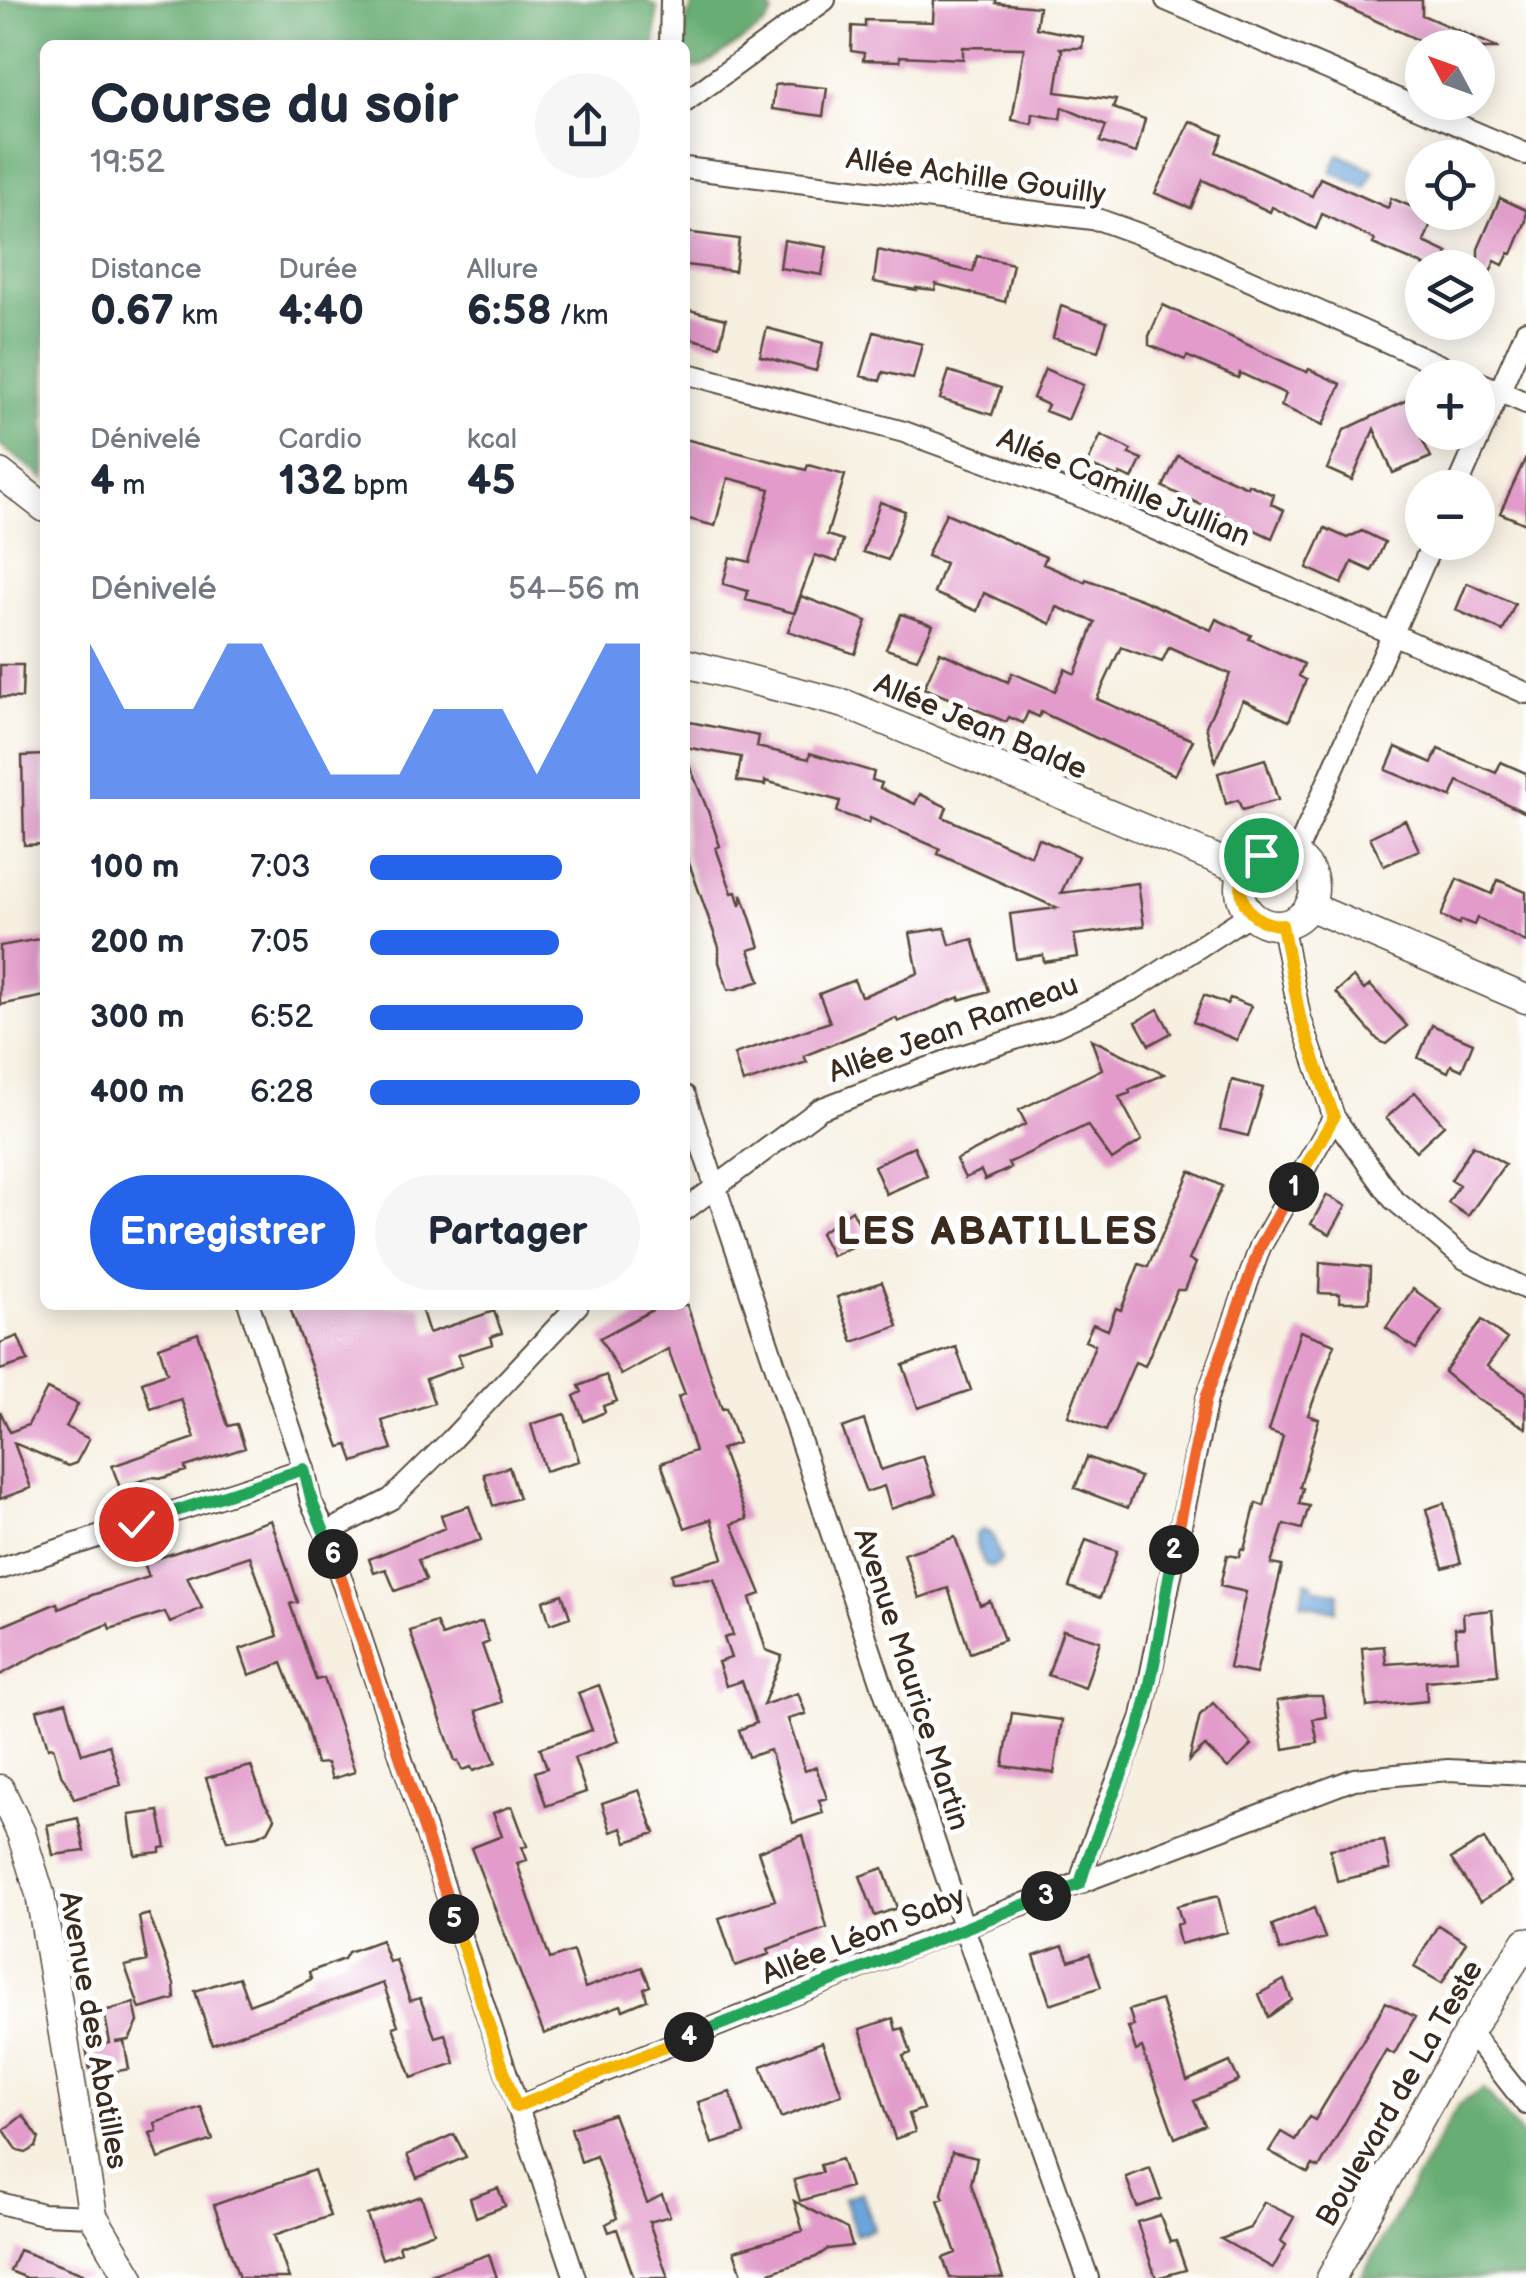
<!DOCTYPE html>
<html lang="fr">
<meta charset="utf-8">
<style>
body{margin:0;font-family:"Balsamiq Sans",sans-serif;background:#f6f6f7;color:#1f2937;height:100vh;display:flex;flex-direction:column;font-size:38px;white-space:nowrap}
*{box-sizing:border-box;margin:0}
p{font-size:32px;color:#747a83}
.icon{flex:none;width:55px;height:55px;fill:none;stroke:currentColor;stroke-width:2;stroke-linecap:round;stroke-linejoin:round}
.map{position:relative;flex:1;overflow:hidden}
.drawer{position:absolute;left:40px;top:40px;width:650px;height:1270px;display:flex;flex-direction:column;background:#fff;border-radius:15px;box-shadow:0 5px 25px #0003}
.drawer>*{flex:none}
.needle{width:65px;rotate:311deg}
.tools{position:absolute;left:1405px;top:30px;display:grid;gap:20px}
.tools a{display:grid;place-items:center;width:90px;height:90px;border-radius:50%;background:#fff;box-shadow:0 5px 25px #0003;font-size:50px}
.pin{position:absolute;display:grid;place-items:center;width:85px;height:85px;color:#fff;margin:-42px;border:5px solid #fff;border-radius:50%;box-shadow:0 2px 10px #0007}
.km{position:absolute;width:50px;height:50px;margin:-25px;border-radius:50%;background:#222;color:#fff;font-size:28px;line-height:50px;text-align:center}
.round{display:grid;place-items:center;flex:none;width:105px;height:105px;border-radius:52px;background:#f6f6f7}
.summary{display:flex;align-items:center;justify-content:space-between;height:170px;padding:0 50px}
h1{font-size:55px;font-weight:800;line-height:75px}
.figures{display:grid;grid-template-columns:repeat(3,1fr);gap:15px;height:170px;padding:10px 50px}
.figures div{display:grid;align-content:center}
.figures b{font-size:42px;font-weight:800}
.figures small{font-size:28px;font-weight:400}
.figures p{font-size:28px}
.chart{height:280px;padding:20px 50px}
.chart p{display:flex;justify-content:space-between}
.chart svg{width:100%;height:180px;margin-top:10px;fill:#2563eb;opacity:.7}
.primary-button{display:flex;gap:20px;margin-top:auto;padding:20px 50px}
.primary-button a{flex:1;height:115px;border-radius:60px;background:#2563eb;color:#fff;font-size:40px;font-weight:800;line-height:115px;text-align:center}
.primary-button a+a{background:#f6f6f7;color:#1f2937}
ul{padding:0 50px;list-style:none;font-size:32px}
li{display:grid;grid-template-columns:160px 120px 1fr;align-items:center;height:75px}
li i{height:25px;border-radius:12px;background:#2563eb}
.map>svg:first-child{display:block}
.forest{fill:#68ad73;stroke:#526c48;stroke-width:2.5}
.water{fill:#6ba6dc;stroke:#53687d;stroke-width:2.5}
.building{fill:#e29bca}
.lines{fill:none;stroke-linecap:round;stroke-linejoin:round}
.street-casing{stroke:#57483b;stroke-width:24}
.secondary-casing{stroke:#57483b;stroke-width:31}
.street{stroke:#fff;stroke-width:20}
.secondary{stroke:#fff;stroke-width:28}
.split-1-casing{stroke:#fff;stroke-width:20}
.split-2-casing{stroke:#fff;stroke-width:20}
.split-3-casing{stroke:#fff;stroke-width:20}
.split-4-casing{stroke:#fff;stroke-width:20}
.split-5-casing{stroke:#fff;stroke-width:20}
.split-6-casing{stroke:#fff;stroke-width:20}
.split-7-casing{stroke:#fff;stroke-width:20}
.split-1{stroke:#f5b400;stroke-width:12}
.split-2{stroke:#f0652b;stroke-width:12}
.split-3{stroke:#22a559;stroke-width:12}
.split-4{stroke:#22a559;stroke-width:12}
.split-5{stroke:#f5b400;stroke-width:12}
.split-6{stroke:#f0652b;stroke-width:12}
.split-7{stroke:#22a559;stroke-width:12}
.labels{text-anchor:middle;stroke-width:10;stroke-linejoin:round;paint-order:stroke}
.street-label{font-size:30px;fill:#3b2a1e;stroke:#fff}
.district-label{font-size:40px;font-weight:bold;letter-spacing:2.5px;fill:#3b2a1e;stroke:#fff}
</style>
<div class="map">
<svg width="1526" height="2278" viewBox="0 0 1526 2278">
<rect width="100%" height="100%" fill="#fff"/>
<filter id="ink" filterUnits="userSpaceOnUse"><feTurbulence type="fractalNoise" baseFrequency=".01" numOctaves="2"/><feDisplacementMap in="SourceGraphic" scale="20" xChannelSelector="R" yChannelSelector="G"/><feConvolveMatrix kernelMatrix="1 2 1 2 8 2 1 2 1" color-interpolation-filters="sRGB"/></filter>
<filter id="wash" filterUnits="userSpaceOnUse"><feTurbulence type="fractalNoise" baseFrequency=".0048" numOctaves="4" result="noise"/><feDisplacementMap in="SourceGraphic" scale="40" xChannelSelector="R" yChannelSelector="G"/><feGaussianBlur stdDeviation="2.25" result="paint"/><feColorMatrix in="noise" values="0 0 0 0 0 0 0 0 0 0 0 0 0 0 0 0 0 1.4 0 .05"/><feComposite in="paint" operator="in"/></filter>
<g filter="url(#wash)">
<rect width="100%" height="100%" fill="#f7f0e1"/>
<path class="forest" d="M0,0h645l12,7 -2,38h-610v434l-45,-34z
M699,0h66l8,13 -8,12 -63,42 -9,1 -8,-7c0,-21 -4,-46 14,-61z
M1484,2089l42,51v138h-165l97,-173z"/>
<path class="water" d="M1339,154l35,16 -8,18 -35,-16z
M983,1530l9,4 9,25 -2,4 -7,4 -7,-2 -9,-20v-11z
M1306,1581l7,2v5l26,5 -4,18 -34,-8z
M862,2192l12,37 -18,6 -12,-37z"/>
<g id="blocks">
<path class="building" d="M934,0h62v3l43,4 -3,21 47,9 -1,11h-22l2,3 -6,41 60,8 -3,8 32,11 -9,34 -36,-11 6,-16 -44,-19 -2,12 -27,-5 -1,10 -20,-4 12,-72 -61,-1v12l-63,-3v5l-37,-1 1,-7 -13,-2 1,-25 13,1v-7l68,2z
M1331,0h91v15l77,33h-64z
M787,84l40,4 -4,28 -51,-7 3,-24z
M1190,121l33,14 -7,17 96,44 8,-18 68,30 3,-10 43,18 -10,26 24,11 -7,15h-11l-57,-24 2,-4 -53,-26 -6,15 -44,-22 -2,5 -67,-32 -12,28 -36,-15z
M1500,198l26,12v11l-14,33 -3,-1 -6,12 -8,-4 -17,38v-50z
M685,232l54,7 -4,32 -50,-6z
M784,240l43,7 -5,28 -42,-7z
M878,250l95,22 4,-16 36,8 -8,38 -69,-18 -1,6 -19,-2v2l-42,-8z
M1163,305l134,63 10,4 2,-3 32,15 -18,41 -42,-19 5,-12 -46,-21 -2,5 -51,-22 -2,4 -36,-15v-9z
M1061,306l46,16 -9,29 -45,-13z
M685,309l41,10 -6,27 -35,-9z
M767,328l56,15 -7,28 -56,-15z
M874,332l48,12 -9,35 -30,-7 -3,9 -19,-5z
M1045,369l38,16 -15,35 -23,-9 3,-6 -15,-7z
M949,371l52,17 -9,27 -52,-16z
M1407,400l5,12 10,-5v32l9,18 -38,16 -19,-44 -22,51 -25,-11 17,-39z
M1101,435l30,15 -2,4 13,5 -10,20 -12,-5 -1,4 -32,-14z
M685,439l121,31 2,-5 37,10 -18,60 16,5 -6,22 -22,-7 -21,58 -48,-13 2,-9 -25,-7 7,-27 20,5 20,-73 -42,-11 -13,48 -30,-8z
M1178,456l69,31 1,-3 26,11 -3,9 13,6 -12,28 -109,-51z
M1526,457v67l-26,-11z
M880,502l25,9 -17,49 -25,-8z
M946,513l100,44 -3,7 42,18 1,-3 57,21 68,30 5,-11 35,16 -2,4 55,25 -5,12 7,4 -17,41 -46,-21 -28,61 -9,-35 24,-52 -61,-27 -7,15 -41,-15 -24,52 96,41 -18,35 -134,-63 -2,5 -11,-5 -5,11 -14,-6 -3,5 -82,-34 16,-36 68,30 4,-9 43,18 10,-22 10,5 20,-52 -38,-15 -6,17 -67,-31 -7,18 -43,-18 11,-30 -18,-7z
M1325,528l22,10 15,-7 23,11 -13,29 -20,-9 -10,22 -35,-16z
M1467,583l48,21 -12,27 -47,-21z
M801,596l66,25 -12,33 -67,-23z
M901,614l32,11 -16,34 -31,-10z
M0,665h23l-1,33 -22,-1z
M685,721l74,15 -2,11 52,12 1,-6 64,19 -2,8 10,3 -2,5 35,16 5,-10 27,13 -4,10 88,39 7,-18 40,18 -17,37 77,-10 6,43 -70,9 4,22 -34,5 -1,-7 -27,4 -6,-45 47,-6 -119,-54 2,-5 -70,-31 -1,5 -32,-11 3,-11 -75,-20v4l-28,-4 4,-24 -56,-10z
M1396,747l36,16 6,-14 58,24 5,-11 25,11v40l-68,-32 -7,16 -65,-27z
M45,755v89l-21,1 -2,-89z
M685,755l23,56 12,35 -4,2 16,45 4,-1 4,14 2,-12 18,53 -11,3 11,31 -24,8 -8,1 -9,-28v-15l-34,-95z
M1265,759l13,41 -36,10 -4,-10 -12,4 -8,-31z
M1405,820l14,30 -35,16 -14,-29z
M1457,879l35,15 6,-14 28,12v50l-49,-24 -3,7 -13,-5 -2,4 -18,-8z
M945,928l5,17 23,-6 16,52 -30,9v-3l-61,25 -2,-4 -92,38 3,6 -64,21 -9,-29 96,-32 -11,-28 35,-14 7,16 5,-1 52,-22 -8,-40z
M45,938v58l-45,9v-59z
M1353,977l11,13 6,-5 37,41 -21,18 -8,-4 -42,-48z
M1204,995l23,9 3,-6 21,8 -14,34 -44,-18z
M1158,1009l13,24 -22,12 -13,-23z
M1432,1025l41,18 -11,27 -11,-5 -3,7 -30,-14z
M1091,1039l73,35 -35,16 1,3 -11,4 23,43 -30,20 -25,-35 -79,38 3,5 -26,12 -4,-9 -16,7 -9,-18 70,-36 -7,-14 83,-41z
M1232,1080l31,8 -15,48 -28,-7z
M1415,1092l29,33 -28,26 -30,-33z
M1473,1145l32,19 -37,52 -20,-13 11,-18 -8,-5z
M914,1146l13,30 -41,18 -12,-28z
M1190,1171l32,15 -33,74 7,3 -11,27h-8l-32,76 -10,-4 -29,69 -38,-15 27,-71 -10,-4 8,-17 15,6 8,-22 5,2 18,-46 9,3z
M1327,1195l19,11 -16,28 -19,-10z
M852,1210l12,23 -12,7 2,6 -22,10 -12,-23z
M1320,1262l50,5 -1,35h-30l1,-8 -21,-1z
M882,1282l16,44 -45,16 -16,-45z
M1413,1289l29,21 -26,39 -30,-21z
M289,1305h131l9,28 65,-22 8,22 -11,4 2,7 -35,11 4,11 -36,13 8,24 -52,18 10,28 -38,13 -6,-17 -8,2z
M662,1305h25l35,104 4,-1 12,35 -17,6 26,70 -15,5 29,70 -11,4 16,52 16,6 -19,49 35,-12 8,21 -18,5 17,52 11,-4 11,31 -8,2 4,13 -30,10 -23,-73 -22,7 -9,-27 17,-7 -14,-42 -16,5 -8,-24 13,-4 -7,-20 9,-3 -19,-56 -42,3 -1,-8 52,-16 -12,-39 -26,9 -24,-65 34,-12 -17,-54 7,-3 -17,-45 -47,26 -21,-37z
M1482,1320l25,19 -20,27 39,26v36l-49,-29 -33,-27z
M1300,1331l35,13 -27,71 11,4 -19,68 3,1 -4,16 10,2 -7,23 -18,-5 -13,40 11,2 -26,108 -27,-6 17,-76 -26,-6 7,-31 12,2 2,-8 3,1 12,-47 8,3 19,-70 -14,-5z
M198,1333l30,93 9,-2 8,24 -60,19 1,4 -23,7 -12,-1 -31,11 -8,-22 83,-28 -14,-39 -30,10 -9,-27 25,-9 -8,-26z
M18,1336l10,25 -28,9v-27z
M956,1347l15,43 -53,18 -15,-43z
M606,1375l11,26 -14,5 2,6 -21,9 -10,-25 8,-4 -3,-6z
M47,1389l31,15 -12,23 23,12 -13,24 -8,3 -54,-23 17,45 -31,11v-88l10,21 18,-7z
M565,1414l14,47 -34,10 -14,-47z
M864,1420l17,50 42,-14 13,38 -45,15 -7,-23 -18,6 -24,-64z
M1087,1457l53,20 -12,31 -53,-20z
M509,1467l10,31 -26,8 -9,-32z
M1444,1503l17,60 -18,5 -17,-59z
M469,1506l12,34 -63,20 8,20 -31,11 -9,-22 -12,4 -5,-14 76,-31 -4,-13z
M271,1520l27,82 -8,2 26,76 8,-2 31,94 -23,7 -5,-16 -11,1 -11,-42 -23,-59 -33,12 -9,-26 38,-13 -28,-80 -63,21 15,31 -32,15 -5,-11 -55,17 -2,-5 -69,30 -39,21v-48l57,-24 2,6 33,-14 57,-18 -5,-14z
M955,1537l25,68 10,-4 14,39 -34,13 -22,-65 -29,10 -15,-44z
M1086,1540l31,11 -17,47 -31,-11z
M562,1594l8,23 -20,7 -7,-23z
M1492,1610l6,65 -72,6 1,20 -60,6 -5,-59 22,-2 2,18 71,-5 -2,-31h9l-1,-15z
M436,1622l6,14 40,-14 7,20 -7,3 20,57 -26,9 20,52 -23,8 -2,-4 -9,3 -4,-9h-3l-45,-130z
M1063,1630l37,11 -15,47 -37,-13z
M599,1685l20,56 -45,17 12,34 -40,14 -11,-34 12,-4 -7,-20 52,-18 -14,-37z
M1307,1696h15l4,21 -13,2 5,24 -34,6 -7,-48z
M66,1702l16,52 27,-9 12,40 -47,14 -4,-12 -8,-10 -9,-30 -5,1 -11,-38z
M1213,1703l39,42 -24,23 -23,-22 -16,15 11,-46z
M1012,1713l50,7 -8,53 -51,-7z
M251,1766l13,36 11,16 -7,13 -11,5 -30,5 -21,-63z
M639,1790l16,43 -28,9 -5,-14 -11,4 -9,-29z
M512,1806l15,40 -5,1 5,13 -10,3 33,96 23,-8 12,37 57,-21 8,19 -6,2 3,12 -24,10 -2,-5 -77,29 -73,-186 31,-12 -9,-23z
M159,1811l7,36 -6,1v4l-25,3 -6,-40z
M78,1818l7,33 -32,4 -6,-30z
M803,1835l24,93 -59,21 2,5 -35,12 -16,-48 56,-18 -17,-49z
M1484,1839l28,43 -32,20 -29,-43z
M1384,1841l6,28 -53,12 -7,-32z
M883,1868l14,40 -22,8 -15,-40z
M1218,1896l9,36 -47,12 -4,-19 6,-2 -5,-17z
M1314,1908l11,30 -45,13 -8,-26z
M149,1914l25,70 1,15 -35,10 -15,-43 22,-5 -8,-44z
M1438,1925l28,17 -24,41 -28,-16z
M381,1940l8,22 7,-2 14,41 10,-3 15,39 10,-3 10,29 -43,15 -19,-51 5,-2 -15,-42 -171,61 -17,-53 44,-14 10,28 42,-16 20,-10 -2,-7 35,-13 4,-7z
M1063,1946l6,15 21,-7 11,33 -51,17 -16,-48z
M1284,1980l8,20 -24,17 -9,-23z
M1161,2000l26,81 43,-19 9,19 -45,20 11,24 -30,13 -33,-90 -6,3 -8,-24 6,-1 -5,-16z
M1386,2002l29,15 -21,37 -8,-4 -67,118 -6,-3 -5,8 -39,-22 12,-19 14,8 14,-23 6,3z
M134,2003l4,19 -9,18 -14,2 9,-1 5,28 -38,7 -5,-29 24,-4 -6,-32z
M893,2018l3,12 7,-2 8,25 -8,3 20,53 -14,5 6,18 -20,7 -35,-110z
M822,2042l20,52 -61,24 -20,-52z
M730,2092l14,42 -32,10 -14,-42z
M201,2107l12,33 -54,19 -9,-26 7,-2 -2,-8z
M613,2114l34,89 15,-8 8,21 -21,6 19,56h-34l-17,-49 -8,3 -3,-8 11,-6 -21,-62 -15,6 -10,-34z
M23,2115l16,23 -3,9 -10,6 -8,-2 -14,-21z
M454,2134l12,23 -49,21 -10,-23z
M952,2152l25,6 -6,26 32,94h-53l-7,-20 13,-5 -18,-53 6,-2 -2,-4z
M841,2159l9,28 -50,14 -6,-21 28,-8 -2,-7z
M1150,2168l11,31 -24,8 -11,-30z
M314,2170l16,46 -56,19 15,43h-50l-25,-73z
M498,2188l7,18 -29,11 -6,-19z
M421,2196l13,36 -35,13 2,7 -19,7 -15,-44z
M794,2201l53,28 5,17 -24,3 -12,8 -47,16 1,5h-27l-9,-27 69,-20z
M1264,2202l30,15 -13,24 5,4 -13,23 -52,-29 29,-11z
M1160,2215l10,27 6,-1 10,29 -30,8 -19,-56z
M19,2250l69,26 -1,2h-60l-17,-7z
M489,2254l8,24h-66v-3z"/>
</g>
</g>
<g filter="url(#ink)">
<use href="#blocks" fill-opacity="0" stroke="#57483b" stroke-width="2.5"/>
<g class="lines">
<defs>
<path id="street" d="M1166,0l360,154
M670,45l1,-45
M685,102l140,-102
M685,168l415,52 75,27 293,131
M685,373l219,59 173,63 449,198
M1478,382l48,21
M1457,488l69,-157
M1295,856l138,-314
M1282,925l18,92 34,100 59,82 72,60 61,30
M685,1096l267,798 136,384
M685,1210l135,-101 129,-49 107,-34 78,-37 116,-75
M249,1305l55,164 7,33 15,31 249,745
M326,1533l65,-34 60,-59 127,-135
M0,1569l304,-100
M1080,1883l10,-34 52,-132 65,-319 53,-151 74,-130
M1469,2031l57,73
M517,2107l417,-169 420,-159 94,-9 78,4
M0,2203l42,11 51,2"/>
<path id="secondary" d="M0,473l45,35
M685,663l160,41 400,167
M1240 888a37 37 0 1 1 74 0a37 37 0 1 1-74 0Z
M1309,906l217,93
M0,1789l21,44 19,61 53,322 37,62
M1331,2278l138,-247 57,-89"/>
</defs>
<use href="#street" class="street-casing"/>
<use href="#secondary" class="secondary-casing"/>
<use href="#street" class="street"/>
<use href="#secondary" class="secondary"/>
</g>
</g>
<g class="lines" filter="url(#ink)">
<defs>
<path id="split-1" d="M1261,855c-35,23 -21,69 21,70l18,92 34,100 -40,70"/>
<path id="split-2" d="M1174,1550l32,-152 54,-151 34,-60"/>
<path id="split-3" d="M1046,1896l34,-12c16,-57 46,-110 62,-167 15,-54 21,-112 32,-167"/>
<path id="split-4" d="M689,2037l357,-141"/>
<path id="split-5" d="M454,1919l62,188 173,-70"/>
<path id="split-6" d="M333,1554l121,365"/>
<path id="split-7" d="M136,1524l168,-55 8,33 21,52"/>
</defs>
<use href="#split-1" class="split-1-casing"/>
<use href="#split-2" class="split-2-casing"/>
<use href="#split-3" class="split-3-casing"/>
<use href="#split-4" class="split-4-casing"/>
<use href="#split-5" class="split-5-casing"/>
<use href="#split-6" class="split-6-casing"/>
<use href="#split-7" class="split-7-casing"/>
<use href="#split-1" class="split-1"/>
<use href="#split-2" class="split-2"/>
<use href="#split-3" class="split-3"/>
<use href="#split-4" class="split-4"/>
<use href="#split-5" class="split-5"/>
<use href="#split-6" class="split-6"/>
<use href="#split-7" class="split-7"/>
</g>
<g class="labels">
<g class="street-label">
<text transform="translate(976 176) rotate(8)" y="10">Allée Achille Gouilly</text>
<text transform="translate(1124 487) rotate(22)" y="10">Allée Camille Jullian</text>
<text transform="translate(981 726) rotate(23)" y="10">Allée Jean Balde</text>
<text transform="translate(953 1028) rotate(-20)" y="10">Allée Jean Rameau</text>
<text transform="translate(912 1679) rotate(72)" y="10">Avenue Maurice Martin</text>
<text transform="translate(863 1935) rotate(-22)" y="10">Allée Léon Saby</text>
<text transform="translate(94 2030) rotate(80)" y="10">Avenue des Abatilles</text>
<text transform="translate(1399 2093) rotate(-60)" y="10">Boulevard de La Teste</text>
</g>
<g class="district-label">
<text x="998" y="1244">LES ABATILLES</text>
</g>
</g>
</svg>
<div class="tools">
<a><svg class="needle" viewBox="-14 -14 28 28"><path d="M0-13l5 13h-10z" fill="#e53935"/><path d="M0 13l5-13h-10z" fill="#747a83"/></svg></a>
<a><svg class="icon" aria-label="locate" viewBox="0 0 24 24"><circle cx="12" cy="12" r="6"/><path d="M12 2v4M12 18v4M2 12h4M18 12h4"/></svg></a>
<a><svg class="icon" aria-label="layers" viewBox="0 0 24 24"><path d="M12 4l9 5-9 5-9-5zM3 14l9 5 9-5"/></svg></a>
<a>+</a>
<a>−</a>
</div>
<div class="pin" style="left:1261px;top:855px;background:#1e9e55"><svg class="icon" aria-label="arrive" viewBox="0 0 24 24"><path d="M6 21V4h12l-3 4 3 4H6"/></svg></div>
<div class="pin" style="left:136px;top:1524px;background:#d93025"><svg class="icon" aria-label="check" viewBox="0 0 24 24"><path d="M5 12l5 5 9-10"/></svg></div>
<b class="km" style="left:1294px;top:1187px">1</b>
<b class="km" style="left:1174px;top:1550px">2</b>
<b class="km" style="left:1046px;top:1896px">3</b>
<b class="km" style="left:689px;top:2037px">4</b>
<b class="km" style="left:454px;top:1919px">5</b>
<b class="km" style="left:333px;top:1554px">6</b>
<section class="drawer">
<div class="summary"><div><h1>Course du soir</h1><p>19:52</p></div><a class="round"><svg class="icon" aria-label="share" viewBox="0 0 24 24"><path d="M12 15V3M7 8l5-5 5 5M5 13v7h14v-7"/></svg></a></div>
<div class="figures">
<div><p>Distance</p><b>0.67<small> km</small></b></div>
<div><p>Durée</p><b>4:40</b></div>
<div><p>Allure</p><b>6:58<small> /km</small></b></div>
</div>
<div class="figures">
<div><p>Dénivelé</p><b>4<small> m</small></b></div>
<div><p>Cardio</p><b>132<small> bpm</small></b></div>
<div><p>kcal</p><b>45</b></div>
</div>
<div class="chart"><p><span>Dénivelé</span>54–56 m</p>
<svg viewBox="0 0 160 44" preserveAspectRatio="none"><path d="M0 44V6L10 22L20 22L30 22L40 6L50 6L60 22L70 38L80 38L90 38L100 22L110 22L120 22L130 38L140 22L150 6L160 6V44z"/></svg>
</div>
<ul>
<li><b>100 m</b>7:03<i style="width:71%"></i></li>
<li><b>200 m</b>7:05<i style="width:70%"></i></li>
<li><b>300 m</b>6:52<i style="width:79%"></i></li>
<li><b>400 m</b>6:28<i style="width:100%"></i></li>
</ul>
<div class="primary-button"><a>Enregistrer</a><a>Partager</a></div>
</section>
</div>
